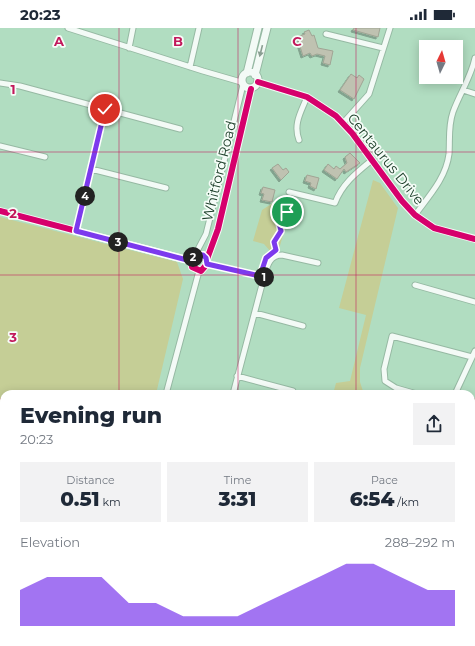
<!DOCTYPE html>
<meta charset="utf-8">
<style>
body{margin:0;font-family:Montserrat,sans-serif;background:#f2f2f3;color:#1f2937;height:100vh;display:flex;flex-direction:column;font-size:15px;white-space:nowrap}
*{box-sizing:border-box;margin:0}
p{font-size:13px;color:#747a83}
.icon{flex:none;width:22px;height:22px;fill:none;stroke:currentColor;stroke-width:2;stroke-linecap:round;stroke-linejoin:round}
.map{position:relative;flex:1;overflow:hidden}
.side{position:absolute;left:0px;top:362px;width:475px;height:256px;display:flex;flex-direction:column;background:#fff;border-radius:12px 12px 0 0;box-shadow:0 2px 10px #0003}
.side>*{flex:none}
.needle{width:26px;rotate:5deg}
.buttons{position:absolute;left:419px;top:12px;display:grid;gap:8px}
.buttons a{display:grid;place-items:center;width:44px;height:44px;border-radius:0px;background:#fff;box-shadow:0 2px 10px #0003;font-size:20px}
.pin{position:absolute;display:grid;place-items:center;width:34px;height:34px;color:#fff;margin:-17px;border:2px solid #fff;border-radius:50%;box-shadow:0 1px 4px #0007}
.km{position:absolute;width:20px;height:20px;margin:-10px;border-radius:50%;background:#222;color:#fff;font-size:11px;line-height:20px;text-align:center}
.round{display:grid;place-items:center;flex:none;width:42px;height:42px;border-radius:0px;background:#f2f2f3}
.summary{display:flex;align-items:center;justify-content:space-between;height:68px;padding:0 20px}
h1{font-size:22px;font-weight:800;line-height:30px}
.stats{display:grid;grid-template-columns:repeat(3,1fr);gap:6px;height:68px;padding:4px 20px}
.stats div{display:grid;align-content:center;border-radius:0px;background:#f2f2f3;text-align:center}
.stats b{font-size:20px;font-weight:800}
.stats small{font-size:11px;font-weight:400}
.stats p{font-size:11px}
.chart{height:112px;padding:8px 20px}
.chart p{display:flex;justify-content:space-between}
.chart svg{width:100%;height:72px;margin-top:4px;fill:#7c3aed;opacity:.7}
.status{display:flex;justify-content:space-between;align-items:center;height:28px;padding:0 20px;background:#fff;direction:ltr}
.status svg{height:11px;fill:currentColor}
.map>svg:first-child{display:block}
.green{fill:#c5ce96}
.forest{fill:#b6bd79}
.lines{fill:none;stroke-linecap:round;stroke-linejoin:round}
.stream{stroke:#9ab2e3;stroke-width:1.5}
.building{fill:#bfc2b1;stroke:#a0a494;filter:url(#shadow)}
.lane-casing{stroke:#96b9a3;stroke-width:4.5}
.street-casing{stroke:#96b9a3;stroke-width:7}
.secondary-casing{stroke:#96b9a3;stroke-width:9}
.primary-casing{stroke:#96b9a3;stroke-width:10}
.highway-casing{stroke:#96b9a3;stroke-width:11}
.path{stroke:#cadad0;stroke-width:1;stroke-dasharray:3 3;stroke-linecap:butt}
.lane{stroke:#f3faf6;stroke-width:2.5}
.street{stroke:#f3faf6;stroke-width:5}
.secondary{stroke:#f3faf6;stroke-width:7}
.primary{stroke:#f3faf6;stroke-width:8}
.highway{stroke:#f3faf6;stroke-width:9}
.cycleway-casing{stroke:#f6fdf8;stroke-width:8}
.cycleway{stroke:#d6006c;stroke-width:6}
.oneway{fill:#8a9e92}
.route-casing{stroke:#fff;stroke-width:8}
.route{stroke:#7c3aed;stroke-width:5}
.grid{fill:none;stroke:#c2185b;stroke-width:1;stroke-opacity:0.55}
.labels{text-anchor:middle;stroke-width:3.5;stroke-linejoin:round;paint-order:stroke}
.street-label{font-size:14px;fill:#20422d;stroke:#f6fdf8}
.grid-label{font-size:13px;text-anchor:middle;font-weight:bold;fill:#c2185b;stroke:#f6fdf8;stroke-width:3.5;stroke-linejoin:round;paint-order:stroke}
</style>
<div class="status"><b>20:23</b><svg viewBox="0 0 49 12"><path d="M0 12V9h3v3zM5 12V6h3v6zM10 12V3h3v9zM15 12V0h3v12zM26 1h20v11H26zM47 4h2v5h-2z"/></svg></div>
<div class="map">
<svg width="475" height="618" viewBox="0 0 475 618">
<defs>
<filter id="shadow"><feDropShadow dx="-2" dy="2" stdDeviation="0" flood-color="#0004"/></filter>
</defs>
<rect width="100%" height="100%" fill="#b1ddc1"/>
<path class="green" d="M373,152l7,3 18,25 -38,160v14l4,12h-31l3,-11 14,-2 16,-66 -27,-7z
M282,169l3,3 8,1 -14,48 -8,3 -7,-8 -11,-3 9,-31z
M0,189l177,45 6,17 -27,115h-152v40h-4z"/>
<path class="forest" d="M0,545l4,5v64h33l2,4h-39z
M471,553l4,1v64h-10l-2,-2v2h-55l1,-4h62z"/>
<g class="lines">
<path class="stream" d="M471,569l4,2
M0,585l4,2
M0,603l4,-1
M429,618l1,-4"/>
</g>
<path class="building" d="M354,0h26l-2,9 -25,-7z
M309,2l3,6 2,-1 4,13 15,3 -3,14 -7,-2 2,-7 -8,-2 -5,2 -2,-3 -7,3 -6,-19 8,-3 -1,-2z
M351,46l6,4 2,-3 5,4 -10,20 -14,-9z
M350,125l10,10 -14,9 -2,-3 -7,10 -13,-9 4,-6 6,5 2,-3 4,3 7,-6 -2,-6z
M278,136l5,6 3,-2 3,4 -8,8 -9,-12z
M307,147l12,3 -3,11 -6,-3 1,-3 -6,-2z
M263,159l12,3 -3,12 -10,-2 2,-6 -3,-1z
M304,614h34l-1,4h-24z"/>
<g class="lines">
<defs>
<path id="lane" d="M0,540l4,6
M40,614l3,4
M170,614l14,4
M284,618l2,-4
M351,618l1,-4
M388,618l2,-4"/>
<path id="street" d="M68,0l135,43 38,11
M326,6l57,14
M129,20l4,-20
M190,39l9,-39
M258,54l49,15 29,19 16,17 50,68 13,14 19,13 41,11
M0,55l20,3 160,43
M463,62l12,4
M343,95l26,-29 21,-66
M299,112c-6,-16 2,-28 8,-43
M0,118l45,11
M91,141l75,19
M289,164l46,11c7,-19 21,-30 37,-43
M0,183l191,50
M415,187c14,-19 31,-37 34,-61 1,-14 -1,-28 4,-42 7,-19 18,-35 22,-54
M76,203l29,-122
M195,227l11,-21 37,-149
M207,231l-4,-4h-8l-4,3 1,9 9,4 6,-7v-5l11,-30 33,-140
M207,236l57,13
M415,257l60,17
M255,285l48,13
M237,348l56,15 1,3
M166,366l33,-123
M233,366l31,-117c3,-10 5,-22 18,-22l36,8
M417,366l-21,-6 -11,-7 -1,-12 8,-33 80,21
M455,366l20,-43"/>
<path id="secondary" d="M242 52a8 8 0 1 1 16 0a8 8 0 1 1-16 0Z
M247,45l11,-45
M255,47l12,-47"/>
<path id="primary" d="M0,415h4
M0,429h4
M471,527l4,1
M471,543l4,2"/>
<path id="highway" d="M0,460l4,5
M0,492l4,5
M76,614l2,4
M97,614l2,4"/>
</defs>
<use href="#lane" class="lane-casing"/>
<use href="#street" class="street-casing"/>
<use href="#secondary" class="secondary-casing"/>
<use href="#primary" class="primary-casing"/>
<use href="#highway" class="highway-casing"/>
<path class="path" d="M276,223l-2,-9 7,-11 -3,-13 10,-9 -4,-7 1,-3 -3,-4"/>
<use href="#lane" class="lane"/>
<use href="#street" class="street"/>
<use href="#secondary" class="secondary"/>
<use href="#primary" class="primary"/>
<use href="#highway" class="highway"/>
<defs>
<path id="cycleway" d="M258,54l49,15 29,19 16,17 50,68 13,14 19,13 41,11
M0,183l191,50
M207,231l-4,-4h-8l-4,3 1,9 9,4 6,-7v-5l11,-30 33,-140"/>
</defs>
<use href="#cycleway" class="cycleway-casing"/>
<use href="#cycleway" class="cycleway"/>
</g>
<defs><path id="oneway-solid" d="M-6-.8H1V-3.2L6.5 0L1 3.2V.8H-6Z"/></defs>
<use class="oneway" href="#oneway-solid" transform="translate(261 23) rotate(104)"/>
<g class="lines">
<defs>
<path id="route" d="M105,81l-29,122 115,30 3,-6h9l3,3 1,6 57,13 -2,-7 4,-12 10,-8 -2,-8 7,-11 -3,-13 9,-6"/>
</defs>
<use href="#route" class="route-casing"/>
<use href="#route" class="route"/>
</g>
<path class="grid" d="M119,0v366M238,0v366M356,0v366M0,124h475M0,247h475M0,371h4M471,371h4M0,494h4M471,494h4M119,614v4M238,614v4M356,614v4"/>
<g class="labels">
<g class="street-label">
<text transform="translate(386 131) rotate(51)" y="5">Centaurus Drive</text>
<text transform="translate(219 143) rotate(-76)" y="5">Whitford Road</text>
</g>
</g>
<g class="grid-label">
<text x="59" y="18">A</text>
<text x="178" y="18">B</text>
<text x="297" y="18">C</text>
<text x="13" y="66">1</text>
<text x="13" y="190">2</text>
<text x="13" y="314">3</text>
</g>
</svg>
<div class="buttons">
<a><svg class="needle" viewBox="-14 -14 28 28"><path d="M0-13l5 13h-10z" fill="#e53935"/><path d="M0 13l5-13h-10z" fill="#747a83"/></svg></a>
</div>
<div class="pin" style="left:287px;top:184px;background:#1e9e55"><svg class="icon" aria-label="arrive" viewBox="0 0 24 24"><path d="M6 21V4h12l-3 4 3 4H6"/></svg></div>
<div class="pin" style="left:105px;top:81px;background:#d93025"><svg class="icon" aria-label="check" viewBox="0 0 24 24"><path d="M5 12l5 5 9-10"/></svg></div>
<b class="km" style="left:264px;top:249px">1</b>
<b class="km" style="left:193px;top:229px">2</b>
<b class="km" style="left:118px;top:214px">3</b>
<b class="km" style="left:85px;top:168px">4</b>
<section class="side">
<div class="summary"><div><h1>Evening run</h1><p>20:23</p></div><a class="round"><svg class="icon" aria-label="share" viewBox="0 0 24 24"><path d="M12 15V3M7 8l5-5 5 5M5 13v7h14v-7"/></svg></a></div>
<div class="stats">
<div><p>Distance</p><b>0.51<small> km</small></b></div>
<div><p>Time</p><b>3:31</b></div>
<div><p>Pace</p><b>6:54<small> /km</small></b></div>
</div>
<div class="chart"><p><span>Elevation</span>288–292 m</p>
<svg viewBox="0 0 160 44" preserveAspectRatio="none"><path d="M0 44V22L10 14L20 14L30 14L40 30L50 30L60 38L70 38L80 38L90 30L100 22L110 14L120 6L130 6L140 14L150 22L160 22V44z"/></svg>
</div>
</section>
</div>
